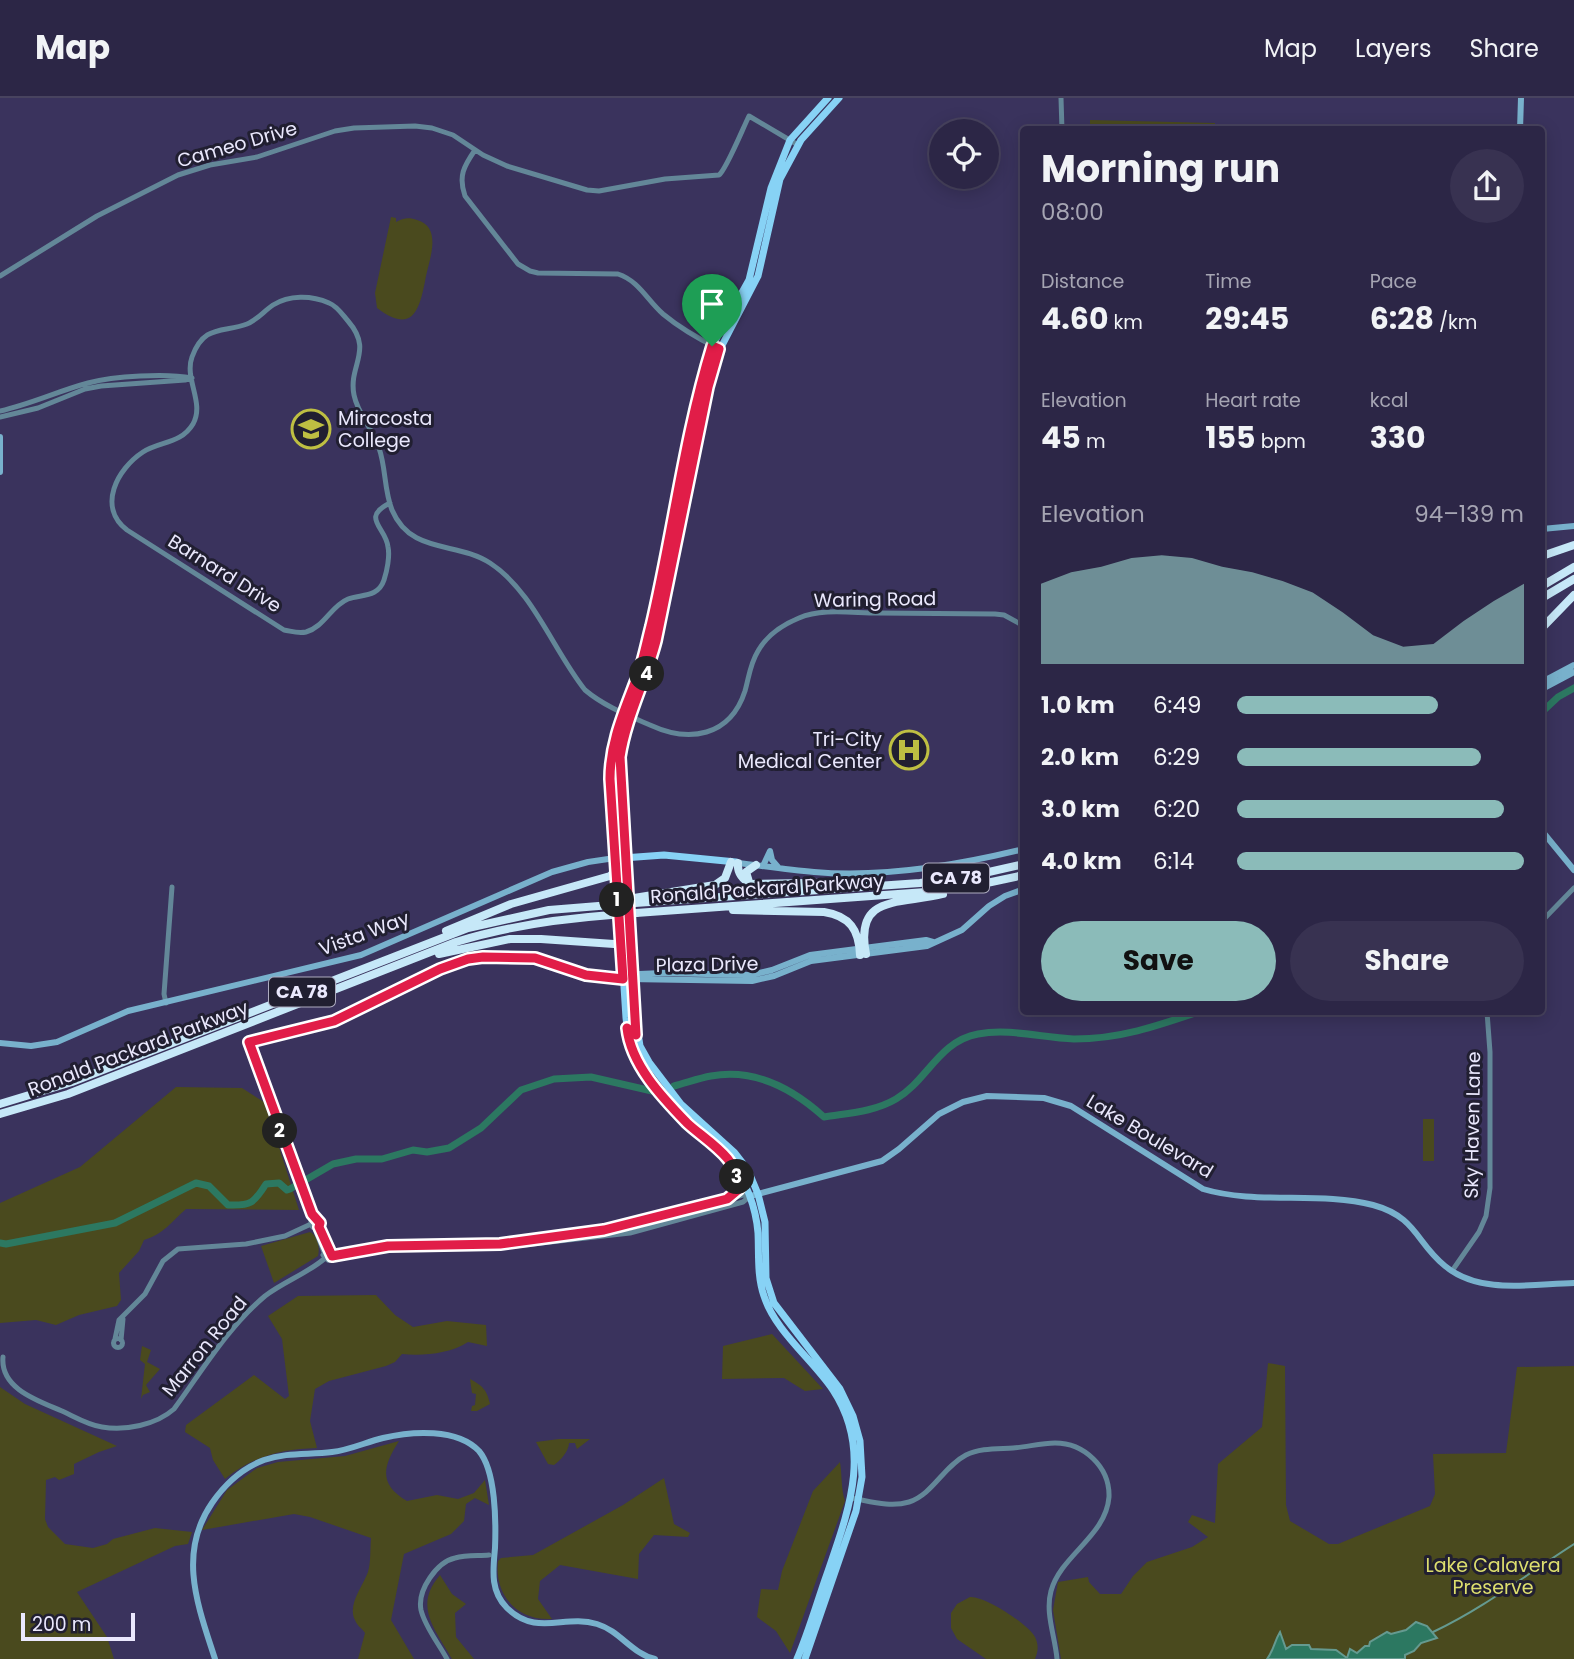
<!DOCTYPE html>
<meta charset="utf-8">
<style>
body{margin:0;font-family:Poppins,sans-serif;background:#383251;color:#f1f3f6;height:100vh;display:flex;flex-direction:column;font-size:26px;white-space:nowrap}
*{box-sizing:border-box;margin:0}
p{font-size:23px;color:#a6a5b3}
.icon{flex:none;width:38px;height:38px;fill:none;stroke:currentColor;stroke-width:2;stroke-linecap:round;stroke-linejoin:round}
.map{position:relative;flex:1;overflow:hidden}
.panel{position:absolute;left:1020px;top:28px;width:525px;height:889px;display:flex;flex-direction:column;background:#2c2646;border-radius:7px;box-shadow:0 4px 18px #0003,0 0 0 2px #48435f}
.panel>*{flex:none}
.buttons{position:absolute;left:929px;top:21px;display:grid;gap:14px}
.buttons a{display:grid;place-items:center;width:70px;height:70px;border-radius:50%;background:#2c2646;box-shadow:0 4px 18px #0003,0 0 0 2px #48435f;font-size:35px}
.scale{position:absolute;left:21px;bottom:18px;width:114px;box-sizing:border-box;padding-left:7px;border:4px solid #eae8fd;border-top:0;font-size:19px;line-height:24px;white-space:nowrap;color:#eae8fd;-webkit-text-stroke:5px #211f31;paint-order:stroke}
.pin{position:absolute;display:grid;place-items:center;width:60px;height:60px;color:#fff;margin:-72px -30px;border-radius:50% 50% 50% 0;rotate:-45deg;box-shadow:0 0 7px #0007}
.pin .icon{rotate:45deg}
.km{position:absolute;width:35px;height:35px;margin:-18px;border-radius:50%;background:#222;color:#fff;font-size:19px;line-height:35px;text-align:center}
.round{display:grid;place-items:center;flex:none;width:74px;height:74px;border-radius:37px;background:#383251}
.head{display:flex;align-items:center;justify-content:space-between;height:119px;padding:0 21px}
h1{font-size:38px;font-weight:700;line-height:52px}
.stats{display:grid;grid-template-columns:repeat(3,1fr);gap:10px;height:119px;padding:7px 21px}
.stats div{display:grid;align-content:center}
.stats b{font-size:30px;font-weight:700}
.stats small{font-size:19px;font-weight:400}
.stats p{font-size:19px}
.chart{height:196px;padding:14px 21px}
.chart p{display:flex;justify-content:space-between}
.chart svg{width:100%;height:126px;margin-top:7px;fill:#8bbbb9;opacity:.7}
.primary-button{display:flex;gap:14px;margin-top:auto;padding:14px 21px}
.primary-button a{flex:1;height:80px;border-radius:42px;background:#8bbbb9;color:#111;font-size:28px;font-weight:700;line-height:80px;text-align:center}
.primary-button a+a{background:#383251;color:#f1f3f6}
ul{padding:0 21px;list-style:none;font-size:23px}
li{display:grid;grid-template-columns:112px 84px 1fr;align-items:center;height:52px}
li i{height:18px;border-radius:9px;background:#8bbbb9}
header{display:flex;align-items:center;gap:42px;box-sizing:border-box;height:98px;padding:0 35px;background:#2c2646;border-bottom:2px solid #48435f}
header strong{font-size:33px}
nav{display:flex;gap:38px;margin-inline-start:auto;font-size:24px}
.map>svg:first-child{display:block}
.green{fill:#4a4a1e}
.water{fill:#2c7861;stroke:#659a90;stroke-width:2}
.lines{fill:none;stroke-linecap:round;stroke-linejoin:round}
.stream{stroke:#659a90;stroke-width:2}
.river{stroke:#2c7861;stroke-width:7}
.tertiary{stroke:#638798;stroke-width:5}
.secondary{stroke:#78b1cc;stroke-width:6}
.primary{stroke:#87d2f5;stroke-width:7}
.motorway{stroke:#c6e8f8;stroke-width:8}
.motorway-bridge{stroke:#c6e8f8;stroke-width:8}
.route-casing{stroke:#fff;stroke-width:14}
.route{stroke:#e11d48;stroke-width:9}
.labels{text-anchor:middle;stroke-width:6;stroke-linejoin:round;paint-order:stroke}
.shield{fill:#211f31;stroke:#aeacc0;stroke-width:2}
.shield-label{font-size:18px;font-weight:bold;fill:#eae8fd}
.street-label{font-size:19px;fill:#eae8fd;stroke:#211f31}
.poi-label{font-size:19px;fill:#eae8fd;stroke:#211f31;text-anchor:start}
.park-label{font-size:19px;fill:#ddde6e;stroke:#211f31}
</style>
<header>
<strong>Map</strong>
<nav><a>Map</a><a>Layers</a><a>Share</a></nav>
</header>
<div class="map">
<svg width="1574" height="1561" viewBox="0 0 1574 1561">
<rect width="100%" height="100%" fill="#3a335d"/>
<path class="green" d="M1090,22l125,3v6h-125z
M391,119l5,1v4c7,-4 13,-5 21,-2 25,7 13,38 9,56 -6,32 -12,60 -49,32l-2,-15z
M176,989l66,1 22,14 6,18v9l9,18 20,63 -113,-1c-15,13 -22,25 -42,31l-5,11 -20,22 2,27 -4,6 -38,9 -23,10 -20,-5 -36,3v-120l80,-36z
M1423,1021h11v42h-11z
M310,1134c8,4 10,16 8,24l-44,27 -13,-37z
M376,1197l19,20 18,12 34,-6 39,4 1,21 -19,-4c-18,12 -46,14 -66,12l-7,8 -9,4 -57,15 -14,8 -5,32 7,27c-35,1 -64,8 -92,31l-12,-19 -3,-12 -25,-16 1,-7 68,-50 31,24 4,-3 -7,-57 -14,-23 30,-20z
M772,1236l51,55 -18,2 -21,-13 -62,1 1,-33z
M142,1248l9,4 -4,12 13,7 -14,16 4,7 -7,3 -2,4 4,-35 -5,-4z
M1268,1265l17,3 1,139 4,16 39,23h9l92,-38 5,-12 -2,-40 73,-1 11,-86 57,-1v293h-513l-8,-49 5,-28 30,-5 1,5 11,12h21l12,-18 14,-14 45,-15 16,-10 -20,-15 4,-7 23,8 3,-59 44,-37z
M470,1281c13,7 17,11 20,25l-13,7h-6l1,-5 3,-1 1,-11 -4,-1z
M0,1289l25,17 92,42 -18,6 -25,12v10l-15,6 -4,-3 -9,3 -1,39 3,8 17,17 28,4 14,-4 6,-5 42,-11 37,4 -4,12 -13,2 -98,46 30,45 7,22h-114z
M559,1341h31l-13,10 -2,-6h-6c0,8 -9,18 -15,22l-6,-1 -12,-22z
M399,1343c-16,25 -21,43 8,60l30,-6 21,4 16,-6 11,-13 4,25 -14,-7 -9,6 -2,17 -13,13 -47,20 -13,66 23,39h-56l7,-26c-3,-5 -8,-7 -10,-13 -8,-15 8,-34 13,-48 3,-10 2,-23 3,-34l-61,-21 -16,-3 -92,16 25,-40 30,-22 21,-6 67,-6z
M840,1364c2,12 1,28 5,39l-55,152 -14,-22 -19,-14 4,-28 17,1 4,-19 31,-80z
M664,1380l10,46 16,9 -2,4 -34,-2 -15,19 -1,25 -78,-14 -20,16 -2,18 14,20c-35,2 -58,-24 -54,-58l3,-3 32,-3 90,-50z
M440,1477l12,19 14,10 -11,9 1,24 18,22h-22c-17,-30 -39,-53 -12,-84z
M970,1499c15,-1 58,27 65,40 4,8 3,15 0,22h-49l-29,-20 -6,-11v-15l6,-9z"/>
<path class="water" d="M1416,1524l11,4 10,12 -16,5 -7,8 -9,4v4h-138c7,-9 7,-17 13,-27l6,17 6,-4h17l2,4 25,1 11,8 3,-9 7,4 8,-7h4l1,-4 17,-10 4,2 15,-4z"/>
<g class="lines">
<path class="stream" d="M1433,1534c51,-24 94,-58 141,-88"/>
<path class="river" d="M1542,614l16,-15 16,-9
M674,988c12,-3 25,-8 37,-10 43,-8 82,13 113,41 24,-4 50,-5 72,-18 31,-18 43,-58 82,-65 32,-6 64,4 96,5 45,0 83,-13 124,-27
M0,1145l6,1 109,-21 81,-40 13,3 19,19c23,1 26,-2 38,-21l13,-1 8,7 3,-1 43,-25 23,-5h26l31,-9 14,2 22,-4 32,-20 40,-38 33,-11 37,-2 61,14"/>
<path class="tertiary" d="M1061,0l1,32
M475,52c-11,16 -17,26 -10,46l53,68 12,7 8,2 80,1c21,7 29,26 45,40 18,15 36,25 56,35
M0,178l97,-60 81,-41 32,-10 47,-8 78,-26 19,-3 61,-2 17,2 21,7 30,20 24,11 80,24 12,1 66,-12 54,-4c7,-5 24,-47 30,-59l49,29
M0,313c31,-7 58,-20 88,-28 26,-7 78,-10 104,-5
M0,319l38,-9 47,-19 16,-3 84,-6 7,-2
M390,405c-30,15 -4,24 -2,44 2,9 -1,24 -4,33 -6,18 -23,14 -36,19 -17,7 -24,28 -42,33 -8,2 -15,-1 -22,-2l-157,-100c-30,-23 -10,-61 16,-78 17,-11 38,-8 50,-28 12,-21 -9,-45 -1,-67 12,-33 31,-24 55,-33 10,-4 17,-13 26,-19 16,-10 38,-10 56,-2 8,3 13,11 19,18 26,30 0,44 6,74 4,20 19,34 25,53 7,20 5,42 13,62 19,45 65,31 98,53 43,28 63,87 95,127 19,16 42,25 65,35 39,18 80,12 95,-34 4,-14 5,-27 13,-40 9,-16 24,-26 41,-33 23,-10 53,-5 79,-5 39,0 78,1 117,1l9,1 20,11
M1542,823l32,-33
M166,905l-2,-9 8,-107
M311.5 1126a4.5 4.5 0 1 1 9 0a4.5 4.5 0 1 1-9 0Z
M311,1124l-1,-12 -61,-168 85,-21 107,-52 27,-10 15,-2 52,1 51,17 37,4
M319,1129l9,24
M315,1131l9,23
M503,1145l126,-18 114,-30 6,2
M332,1158l-4,-5 -5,4 5,5 4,-4 56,-10 112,-2 15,2 115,-13 113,-31 6,-5
M1452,1173l27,-39 7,-16 4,-28v-136l-3,-40
M113.5 1245a4.5 4.5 0 1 1 9 0a4.5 4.5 0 1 1-9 0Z
M115,1241l4,-19 26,-26 18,-33 15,-12 68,-5 39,-8 26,-12
M121,1242l2,-21
M3,1259c-3,32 36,44 59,54 13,6 26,14 40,16 23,4 54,-2 72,-18 28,-38 54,-82 91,-113 18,-14 43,-23 59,-37
M851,1400c18,3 39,10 58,4 24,-8 34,-35 57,-47 14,-7 31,-6 47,-7 14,-1 28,-5 42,-5 29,0 55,24 54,54 -3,39 -48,58 -58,94 -6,22 4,45 6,68
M447,1561c-8,-15 -22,-32 -26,-49 -4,-20 16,-48 34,-52 11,-3 23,-2 34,-3"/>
<path class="secondary" d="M1520,32l1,-32
M0,339v35
M1542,431l32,-3
M1542,584l32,-17
M1542,591l32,-17
M1542,733l32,39
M738,765c25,3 50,7 76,9 66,6 145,-7 210,-23
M763,768l7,-15 2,9 6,7
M629,879l10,-3 24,-1 88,2 21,-5 38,-15 116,-15 7,2
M628,881l124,2 22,-5 37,-15 116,-15 35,-16 27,-24 16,-10 19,-7
M0,945l31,3 26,-4 71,-31 233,-56 191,-83 36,-10 27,-4
M754,1097l128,-34 17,-12 40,-35 24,-12 24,-6 57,2 27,8 132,83c53,16 117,2 170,16 44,12 43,38 72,61 35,29 87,18 129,17
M215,1561c-17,-53 -38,-105 -3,-156 13,-19 31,-35 52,-43 23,-8 45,-5 68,-8 18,-2 34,-10 51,-14 29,-7 74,-10 96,13 17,20 17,72 16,97 -2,22 -5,43 12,60 30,29 57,6 90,16 23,7 35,30 58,35"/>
<path class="primary" d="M623,760l41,-3 72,7
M727,1101l11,-9v-11
M797,1561c12,-28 20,-57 30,-85 21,-62 46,-123 6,-184 -20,-30 -58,-59 -69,-94 -7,-20 -5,-42 -6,-63 -2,-25 -12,-54 -29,-73 -9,-11 -21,-18 -32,-28 -33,-30 -67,-68 -71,-114l-16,-252 6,-37 24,-61 11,-43 48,-234 13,-45 37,-66 22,-92 19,-48 38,-42
M805,1561l51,-148 6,-34 -2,-36 -7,-25 -13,-27 -66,-86 -8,-25 -1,-56 -7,-28 -10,-24 -14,-18 -53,-48 -32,-42 -9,-16 -6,-39 -15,-234c2,-46 25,-87 37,-132l60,-284 42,-81 22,-97 21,-39 38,-42"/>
<path class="motorway" d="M1542,458l32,-11
M1542,488l32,-19
M1542,500l32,-19
M1542,530l32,-33
M738,765c-1,9 4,16 13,21l117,-2
M749,784l-3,-10 10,-7
M634,800l81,-13 10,-7 6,-16
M635,805l285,-20 51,-7 53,-12
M733,812l91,2c26,4 35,18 36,43
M636,815l290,-21 56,-8 42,-9
M446,833l65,-27 99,-28 6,-6
M439,856l71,-15h31l73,5h6l10,-6
M866,856c-12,-61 35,-49 77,-60
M0,1006l72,-22 396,-154 81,-18 62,-5
M0,1016l68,-20 388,-152c51,-16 102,-23 155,-27"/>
<path class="motorway-bridge" d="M611,804l23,-4
M611,817l25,-2"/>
</g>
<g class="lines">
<defs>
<path id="route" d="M712,248l7,3 -11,38 -52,254c-10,39 -30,76 -36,116l16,278 -9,-7c4,37 35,69 60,95 18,17 54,36 52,66l-12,10 -123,31 -104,14 -112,2 -56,10 -13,-29 1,-4 -8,-9 -63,-172 85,-21 106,-52 28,-10 15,-2 52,1 51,17 37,4 -13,-200c0,-39 16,-71 29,-107 5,-15 8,-31 12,-46 22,-93 33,-189 61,-280z"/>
</defs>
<use href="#route" class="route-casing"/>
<use href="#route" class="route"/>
</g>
<defs>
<symbol id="university-ring" viewBox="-11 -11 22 22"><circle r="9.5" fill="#211f31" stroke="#bebf42" stroke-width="1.5"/><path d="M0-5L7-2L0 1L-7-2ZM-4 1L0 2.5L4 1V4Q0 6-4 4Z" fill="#bebf42"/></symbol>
<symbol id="hospital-ring" viewBox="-11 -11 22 22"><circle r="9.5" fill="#211f31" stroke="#bebf42" stroke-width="1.5"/><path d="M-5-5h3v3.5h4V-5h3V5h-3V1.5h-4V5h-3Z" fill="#bebf42"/></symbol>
</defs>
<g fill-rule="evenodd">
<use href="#university-ring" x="289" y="309" width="44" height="44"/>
<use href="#hospital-ring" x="887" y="630" width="44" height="44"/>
</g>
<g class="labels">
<g class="shield">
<rect x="923" y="765.5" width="66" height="29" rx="5"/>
<rect x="269" y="879.5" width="66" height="29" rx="5"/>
</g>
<g class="shield-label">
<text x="956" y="786">CA 78</text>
<text x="302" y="900">CA 78</text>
</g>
<g class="street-label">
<text transform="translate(237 46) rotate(-16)" y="7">Cameo Drive</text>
<text transform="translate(225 475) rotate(32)" y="7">Barnard Drive</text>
<text transform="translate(875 501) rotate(-1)" y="7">Waring Road</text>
<text transform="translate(767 790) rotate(-4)" y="7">Ronald Packard Parkway</text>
<text transform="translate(364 835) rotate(-20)" y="7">Vista Way</text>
<text transform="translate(707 866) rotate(-1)" y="7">Plaza Drive</text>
<text transform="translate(138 950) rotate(-21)" y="7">Ronald Packard Parkway</text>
<text transform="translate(1472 1027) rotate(-89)" y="7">Sky Haven Lane</text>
<text transform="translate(1150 1038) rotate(31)" y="7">Lake Boulevard</text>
<text transform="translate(204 1248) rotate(-51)" y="7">Marron Road</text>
</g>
<g class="poi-label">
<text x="338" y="327">Miracosta<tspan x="338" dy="22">College</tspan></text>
<text x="882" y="648" text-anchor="end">Tri-City<tspan x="882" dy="22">Medical Center</tspan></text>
</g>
<g class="park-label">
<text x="1493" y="1474">Lake Calavera<tspan x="1493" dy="22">Preserve</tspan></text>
</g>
</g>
</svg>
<div class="buttons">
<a><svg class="icon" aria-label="locate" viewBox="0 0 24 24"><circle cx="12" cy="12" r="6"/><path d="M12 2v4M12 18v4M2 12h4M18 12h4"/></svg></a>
</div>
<div class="scale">200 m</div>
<div class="pin" style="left:712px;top:248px;background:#1e9e55"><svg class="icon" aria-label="arrive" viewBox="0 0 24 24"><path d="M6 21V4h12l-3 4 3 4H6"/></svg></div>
<b class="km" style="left:617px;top:802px">1</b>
<b class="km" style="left:280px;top:1033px">2</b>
<b class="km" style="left:737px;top:1079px">3</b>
<b class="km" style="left:647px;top:576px">4</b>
<section class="panel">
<div class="head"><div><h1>Morning run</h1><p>08:00</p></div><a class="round"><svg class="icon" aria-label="share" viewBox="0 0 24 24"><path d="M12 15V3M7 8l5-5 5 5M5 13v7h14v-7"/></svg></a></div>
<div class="stats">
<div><p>Distance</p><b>4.60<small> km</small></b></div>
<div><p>Time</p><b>29:45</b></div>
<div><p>Pace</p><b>6:28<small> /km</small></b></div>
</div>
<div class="stats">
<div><p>Elevation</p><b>45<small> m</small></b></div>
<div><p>Heart rate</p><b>155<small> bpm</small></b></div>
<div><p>kcal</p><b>330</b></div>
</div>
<div class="chart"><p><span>Elevation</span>94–139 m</p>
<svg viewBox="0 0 160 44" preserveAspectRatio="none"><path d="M0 44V16L10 12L20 10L30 7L40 6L50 7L60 10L70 12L80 15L90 19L100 26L110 34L120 38L130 37L140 29L150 22L160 16V44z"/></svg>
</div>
<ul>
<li><b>1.0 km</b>6:49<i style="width:70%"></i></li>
<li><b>2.0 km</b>6:29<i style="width:85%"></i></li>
<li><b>3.0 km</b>6:20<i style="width:93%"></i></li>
<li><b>4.0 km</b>6:14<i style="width:100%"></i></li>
</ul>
<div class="primary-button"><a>Save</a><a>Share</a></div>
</section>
</div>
